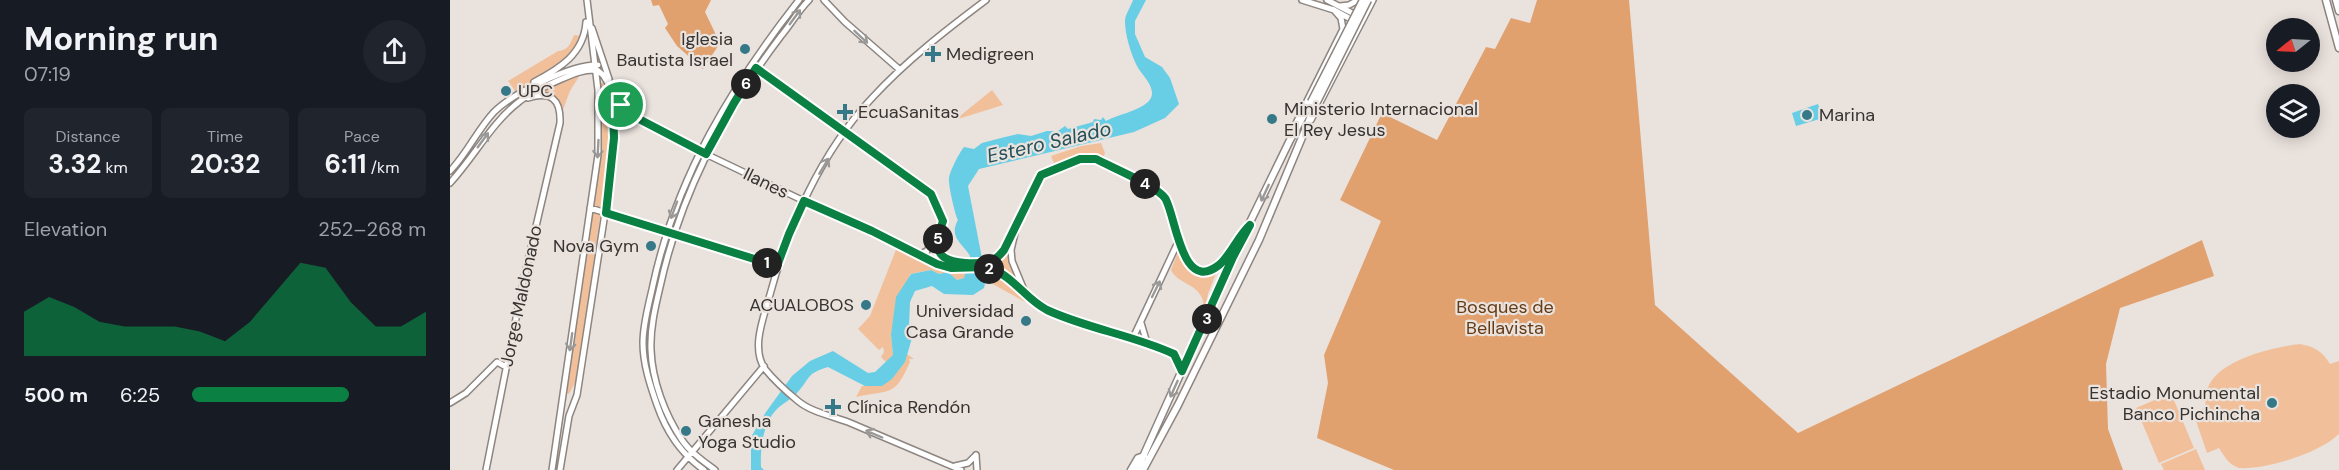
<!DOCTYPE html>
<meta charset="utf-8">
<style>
body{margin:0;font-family:"DM Sans",sans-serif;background:#20242c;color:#f1f3f6;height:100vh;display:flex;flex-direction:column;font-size:22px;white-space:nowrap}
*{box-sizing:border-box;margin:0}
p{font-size:20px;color:#9ea1a6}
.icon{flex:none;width:33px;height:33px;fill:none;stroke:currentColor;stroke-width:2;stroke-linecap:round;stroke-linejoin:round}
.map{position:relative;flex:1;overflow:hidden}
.side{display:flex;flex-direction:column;background:#171b24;width:450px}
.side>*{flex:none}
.needle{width:39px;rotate:252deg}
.tools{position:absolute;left:1816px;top:18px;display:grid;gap:12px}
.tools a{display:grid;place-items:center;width:54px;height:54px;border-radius:50%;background:#171b24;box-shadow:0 3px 15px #0003;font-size:30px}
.pin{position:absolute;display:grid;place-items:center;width:51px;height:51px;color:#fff;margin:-26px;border:3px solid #fff;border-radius:50%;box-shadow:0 2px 6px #0007}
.km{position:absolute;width:30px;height:30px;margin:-15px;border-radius:50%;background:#222;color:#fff;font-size:16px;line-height:30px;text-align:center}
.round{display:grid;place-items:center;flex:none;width:63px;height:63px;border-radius:32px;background:#20242c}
.headline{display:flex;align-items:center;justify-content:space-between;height:102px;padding:0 24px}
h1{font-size:33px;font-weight:700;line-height:45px}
.metrics{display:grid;grid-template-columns:repeat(3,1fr);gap:9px;height:102px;padding:6px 24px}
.metrics div{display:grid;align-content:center;border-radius:9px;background:#20242c;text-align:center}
.metrics b{font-size:26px;font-weight:700}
.metrics small{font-size:16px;font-weight:400}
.metrics p{font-size:16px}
.chart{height:168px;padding:12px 24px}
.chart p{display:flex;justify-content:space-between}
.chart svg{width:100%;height:108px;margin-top:6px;fill:#0b8043;opacity:.7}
ul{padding:0 24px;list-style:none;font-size:20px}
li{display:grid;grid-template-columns:96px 72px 1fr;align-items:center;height:45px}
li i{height:15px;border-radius:8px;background:#0b8043}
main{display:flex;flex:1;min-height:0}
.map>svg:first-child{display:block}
.green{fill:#f1c09b}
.forest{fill:#e1a16f}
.water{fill:#67cee5}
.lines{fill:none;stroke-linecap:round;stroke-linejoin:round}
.secondary-casing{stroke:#8c8580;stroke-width:8}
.primary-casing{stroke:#8c8580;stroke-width:9}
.secondary{stroke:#fff;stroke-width:5}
.primary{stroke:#fff;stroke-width:6}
.primary-bridge-casing{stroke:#8c8580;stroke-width:9;stroke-linecap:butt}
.primary-bridge{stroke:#fff;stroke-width:6}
.oneway{stroke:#9a9998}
.route-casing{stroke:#fff;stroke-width:12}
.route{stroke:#0b8043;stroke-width:8}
.poi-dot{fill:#357989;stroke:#eae2dd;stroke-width:2}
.labels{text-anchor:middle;stroke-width:4.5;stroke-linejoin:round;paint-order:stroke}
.poi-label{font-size:18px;fill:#363331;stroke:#eae2dd;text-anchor:start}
.street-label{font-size:18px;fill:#363331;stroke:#eae2dd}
.park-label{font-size:18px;fill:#653b15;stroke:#eae2dd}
.water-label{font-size:20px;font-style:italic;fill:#23515b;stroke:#eae2dd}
</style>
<main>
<section class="side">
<div class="headline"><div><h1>Morning run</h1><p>07:19</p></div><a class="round"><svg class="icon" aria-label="share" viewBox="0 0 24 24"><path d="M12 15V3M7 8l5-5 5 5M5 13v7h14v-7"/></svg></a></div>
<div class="metrics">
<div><p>Distance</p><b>3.32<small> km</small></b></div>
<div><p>Time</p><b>20:32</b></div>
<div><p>Pace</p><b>6:11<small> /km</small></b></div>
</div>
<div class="chart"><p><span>Elevation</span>252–268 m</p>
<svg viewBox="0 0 160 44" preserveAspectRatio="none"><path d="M0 44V26L10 20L20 24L30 30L40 32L50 32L60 32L70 34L80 38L90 30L100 18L110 6L120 8L130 22L140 32L150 32L160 26V44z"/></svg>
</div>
<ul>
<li><b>500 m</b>6:25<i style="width:67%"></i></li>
</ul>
</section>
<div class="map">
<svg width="1889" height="470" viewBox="0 0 1889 470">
<rect width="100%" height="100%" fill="#eae2dd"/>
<path class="green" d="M124,35l8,1c-13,29 -41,39 -66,56l-8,-11 50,-30c11,-1 12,-7 16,-16z
M130,75l-10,16 -9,24 -13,-21h-16z
M150,82l6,2 4,10 1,49 -35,238 -7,13 -2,-1 3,-35 28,-186 3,-32z
M542,90l11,15 -48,15z
M651,143l4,10 -2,5 -20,-5 -29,10 -3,-7 30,-10z
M447,247l44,22 24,2v7l-8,2 -9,-8 -9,2 -8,-4 -21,4 -19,61 2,20 -6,8 -6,-6 3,-5 -1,-5 -4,3 -21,-21 12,-13z
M559,247v11l9,27 -19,-16 -14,-4 16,-6z
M729,249c9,21 14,28 37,24l-8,21 -3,16c-1,-4 -2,-11 -4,-14 -7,-13 -24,-13 -30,-26z
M539,273l14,7 24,23 -38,-21z
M1850,344c15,3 22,7 30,20l9,-3v73c-19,19 -74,36 -100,34 -10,-3 -15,-12 -20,-20l-12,5 -14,-41 12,-4c1,-7 0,-16 4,-23 13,-26 64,-38 91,-41z
M457,354l7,5h-5l1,3c-16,36 -19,27 -54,35l6,-11h3l40,-24z
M1721,393l23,55 -35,15 -23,-55z
M1746,449l9,21h-41l-3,-6z"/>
<path class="forest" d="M201,0h60l-6,12 15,31 -17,26 -26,-23 -12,-18 3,-4 -9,-19 -6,1z
M1087,0h92l26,305 143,128 404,-193 12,36 -94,32 -14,56 2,65 15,41h-729l-77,-32 11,-55 -4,-28 57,-134 -41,-21 42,-87 55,27 49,-93 9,2 16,-31 19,5z"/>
<path class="water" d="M683,0h13l-11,21v13l10,23 17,10 8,11 9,26 -14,14 -31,14 -155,37 -11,17 18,93 -2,9 -11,7 -29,-1 -12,-8 -17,5 -5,11 -1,24 3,12 -7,24 -13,17 -10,7h-17l-37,-19c-23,7 -17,11 -31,26 -5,6 -14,10 -19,15 -15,14 -18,40 -17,59l3,3h-13v-33l15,-25 26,-36 18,-15 23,-10 35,22 7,-1 18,-17 -2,-20 5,-38 15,-23 20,-4 8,4 9,-2 9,8 7,-2 6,-22c-7,-12 -22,-19 -12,-36 -3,-5 -10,-36 -9,-42 1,-7 10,-25 15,-31l10,2 8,-6 23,-6 13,-3 13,2 16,-5h11l7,-5 3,3 25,-7 1,-3 7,1 2,-3 3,4c13,-7 30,-9 42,-19 12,-12 -6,-26 -11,-36 -6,-12 -12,-31 -12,-45 0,-6 6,-15 8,-21z
M1368,104l5,14 -27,8 -4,-13z"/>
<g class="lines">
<defs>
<path id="secondary" d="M374,0l21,22 55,48
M852,0l32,10 22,12
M877,0l31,16
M890,6l9,-1 9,-5
M142,28l17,51
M304,67l177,127 12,27c-9,31 -6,42 28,41 8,0 17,1 24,-3 8,-6 12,-15 16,-24
M84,82c25,-13 50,-28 52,-60
M148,107l15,2 1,-2
M861,120l62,-120
M842,131l51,-102 -2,-11 -7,-8
M0,171c17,-17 27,-41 44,-59 19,-19 78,-48 104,-47
M0,183c25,-27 41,-60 70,-82 11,-9 24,-14 37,-20 14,-6 26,-12 40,-11l6,5 18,30 16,13 31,18 136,65 68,30 65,33 14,4 34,-1 14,5 45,36 34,16 69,19 27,11 4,5 4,12
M140,208l187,58
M470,254l7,-3 5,-10 6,-2
M574,290l-12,-29 -1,-11 7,-30 23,-45c13,-5 28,-14 42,-17 12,-1 74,29 81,39 13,17 13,80 44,73 17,-4 25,-27 36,-39
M691,323l6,20
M683,338l46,-98
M0,403l16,-10 31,-31 9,5
M526,455l1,15
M505,466l13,-3 8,-8
M36,470l38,-192 36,-155c1,-24 -9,-32 -32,-25
M102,470l46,-315v-65l-11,-90
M110,470l9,-54 8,-21 28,-182 9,-75 -2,-44
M227,470l87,-104
M254,470c-23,-16 -38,-39 -47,-65 -7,-20 -14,-41 -14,-62 0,-20 6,-39 10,-58 23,-107 79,-200 146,-285
M265,470c-12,-9 -25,-18 -33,-30 -17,-25 -30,-60 -31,-90 -1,-21 4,-42 9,-63 20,-92 64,-176 121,-251 10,-12 17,-25 28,-36
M511,470c-37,-16 -75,-32 -113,-48 -16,-6 -37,-10 -50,-21 -11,-9 -24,-21 -33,-32 -14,-20 -2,-50 4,-71 19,-71 52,-146 103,-200 34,-37 74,-68 114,-98"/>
<path id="primary" d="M1876,0l13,48
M1886,0l3,11
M681,470l7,-12 6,-2
M687,470l96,-213 57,-117 21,-38
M693,470l35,-65 81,-165 57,-136"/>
</defs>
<use href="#secondary" class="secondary-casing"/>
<use href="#primary" class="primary-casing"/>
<use href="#secondary" class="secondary"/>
<use href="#primary" class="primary"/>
<defs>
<path id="primary-bridge" d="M861,102l52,-102
M866,104l52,-104"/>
</defs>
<use href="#primary-bridge" class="primary-bridge-casing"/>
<use href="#primary-bridge" class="primary-bridge"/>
</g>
<defs><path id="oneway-shaft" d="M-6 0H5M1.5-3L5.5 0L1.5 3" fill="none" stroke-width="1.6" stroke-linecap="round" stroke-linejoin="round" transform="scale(1.5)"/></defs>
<g class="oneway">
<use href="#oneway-shaft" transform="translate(345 17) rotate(-54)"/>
<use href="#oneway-shaft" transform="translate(411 37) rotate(43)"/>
<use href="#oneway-shaft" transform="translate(33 140) rotate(-54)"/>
<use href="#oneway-shaft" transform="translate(148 149) rotate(93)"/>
<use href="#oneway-shaft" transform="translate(374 166) rotate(-59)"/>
<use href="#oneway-shaft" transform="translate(815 193) rotate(115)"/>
<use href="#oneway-shaft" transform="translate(224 210) rotate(110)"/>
<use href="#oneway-shaft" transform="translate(706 289) rotate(-64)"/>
<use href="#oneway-shaft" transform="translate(121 342) rotate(98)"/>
<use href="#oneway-shaft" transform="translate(724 389) rotate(114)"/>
<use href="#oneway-shaft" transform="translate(424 434) rotate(-157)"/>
</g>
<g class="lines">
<defs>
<path id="route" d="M306,68l175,126 12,27c-3,10 -9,22 -3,32 7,12 42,12 53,7 4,-2 8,-6 11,-10l37,-75 39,-16h16c15,8 61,27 69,39 11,17 16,97 54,67 11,-9 19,-29 31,-40l-17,32 -51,114 -8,-17c-41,-19 -86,-25 -127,-44 -20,-10 -32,-31 -52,-40l-9,-3 -35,1 -14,-4 -65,-33 -68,-30 -15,33 -12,32 -171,-53 8,-75 -1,-29 3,-4h5l16,13 69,36 28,-51z"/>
</defs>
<use href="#route" class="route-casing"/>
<use href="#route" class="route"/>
</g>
<g class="poi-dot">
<circle cx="295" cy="49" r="6"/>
<path d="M480 45h6v6h6v6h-6v6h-6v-6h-6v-6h6z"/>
<circle cx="56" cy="91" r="6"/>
<path d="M392 103h6v6h6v6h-6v6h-6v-6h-6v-6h6z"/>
<circle cx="1357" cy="115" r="6"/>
<circle cx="822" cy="119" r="6"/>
<circle cx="201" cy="246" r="6"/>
<circle cx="416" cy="305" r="6"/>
<circle cx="576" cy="321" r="6"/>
<circle cx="1822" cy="403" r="6"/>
<path d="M380 398h6v6h6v6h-6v6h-6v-6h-6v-6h6z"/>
<circle cx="236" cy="431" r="6"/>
</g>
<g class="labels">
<g class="poi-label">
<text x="283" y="45" text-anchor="end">Iglesia<tspan x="283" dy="21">Bautista Israel</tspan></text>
<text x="496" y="60">Medigreen</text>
<text x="68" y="97">UPC</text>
<text x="834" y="115">Ministerio Internacional<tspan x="834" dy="21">El Rey Jesus</tspan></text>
<text x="408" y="118">EcuaSanitas</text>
<text x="1369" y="121">Marina</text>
<text x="189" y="252" text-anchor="end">Nova Gym</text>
<text x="404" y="311" text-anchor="end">ACUALOBOS</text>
<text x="564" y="317" text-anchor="end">Universidad<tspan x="564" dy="21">Casa Grande</tspan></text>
<text x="1810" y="399" text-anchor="end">Estadio Monumental<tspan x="1810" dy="21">Banco Pichincha</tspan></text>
<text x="397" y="413">Clínica Rendón</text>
<text x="248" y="427">Ganesha<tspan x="248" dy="21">Yoga Studio</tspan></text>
</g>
<g class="street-label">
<text transform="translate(316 183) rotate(26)" y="6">Ilanes</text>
<text transform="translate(71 296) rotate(-78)" y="6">Jorge Maldonado</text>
</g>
<g class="park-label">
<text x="1055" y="313">Bosques de<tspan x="1055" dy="21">Bellavista</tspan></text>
</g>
<g class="water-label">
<text transform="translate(599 142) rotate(-13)" y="7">Estero Salado</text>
</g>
</g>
</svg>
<div class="tools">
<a><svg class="needle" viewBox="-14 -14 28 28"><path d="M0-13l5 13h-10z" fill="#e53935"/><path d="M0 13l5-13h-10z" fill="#9ea1a6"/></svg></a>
<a><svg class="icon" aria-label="layers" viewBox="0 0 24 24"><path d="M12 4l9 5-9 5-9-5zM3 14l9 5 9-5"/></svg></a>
</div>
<div class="pin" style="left:171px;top:105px;background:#1e9e55"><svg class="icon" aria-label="arrive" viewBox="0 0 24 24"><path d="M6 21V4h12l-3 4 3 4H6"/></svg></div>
<b class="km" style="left:317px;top:263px">1</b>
<b class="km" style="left:539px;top:269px">2</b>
<b class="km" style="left:757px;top:319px">3</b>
<b class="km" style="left:695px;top:184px">4</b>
<b class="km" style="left:488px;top:239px">5</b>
<b class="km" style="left:296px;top:84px">6</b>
</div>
</main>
